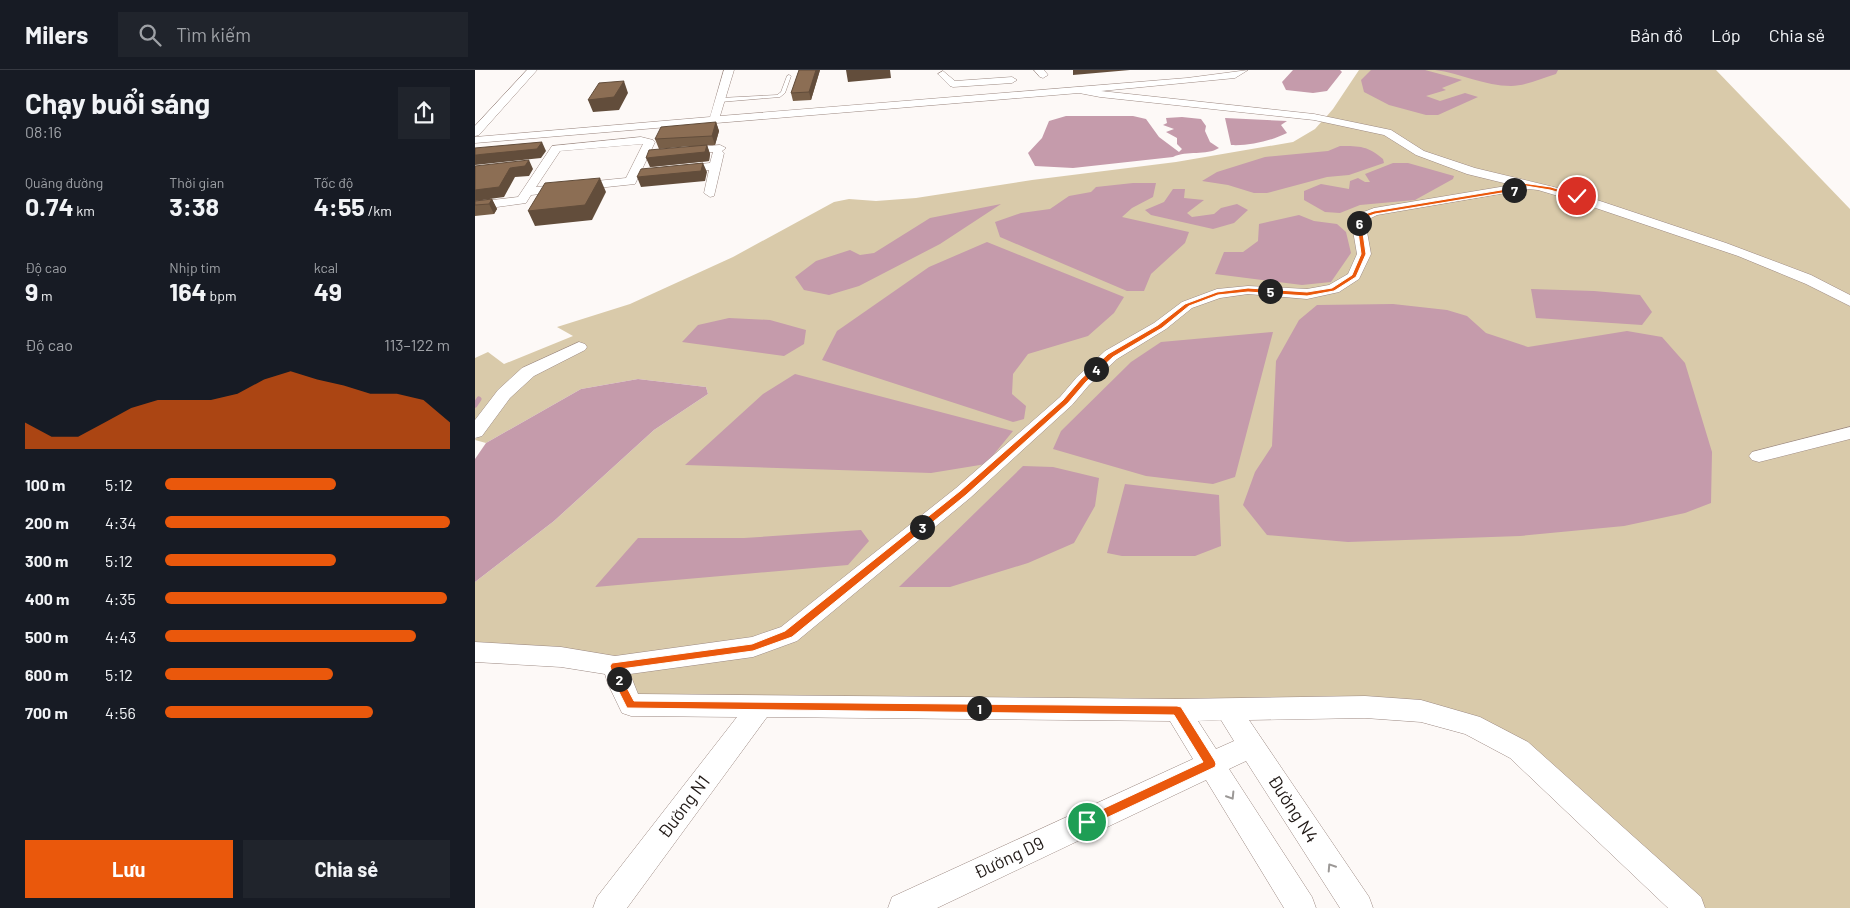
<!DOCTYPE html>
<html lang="vi">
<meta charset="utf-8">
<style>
body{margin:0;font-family:Barlow,sans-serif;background:#20242c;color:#f1f3f6;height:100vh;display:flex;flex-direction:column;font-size:19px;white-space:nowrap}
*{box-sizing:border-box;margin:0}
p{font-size:16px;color:#9ea1a6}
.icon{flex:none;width:28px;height:28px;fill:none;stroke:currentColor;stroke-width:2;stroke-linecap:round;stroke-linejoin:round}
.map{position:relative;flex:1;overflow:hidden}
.panel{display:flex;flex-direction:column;background:#171b24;width:475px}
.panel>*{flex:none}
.pin{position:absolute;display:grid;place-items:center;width:42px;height:42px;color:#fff;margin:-21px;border:2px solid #fff;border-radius:50%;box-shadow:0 1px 5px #0007}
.km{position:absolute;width:25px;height:25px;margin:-12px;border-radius:50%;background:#222;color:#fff;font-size:14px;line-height:25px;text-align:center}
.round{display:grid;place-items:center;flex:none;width:52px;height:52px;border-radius:0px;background:#20242c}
.overview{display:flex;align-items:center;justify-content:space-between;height:85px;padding:0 25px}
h1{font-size:28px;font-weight:700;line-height:38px}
.metrics{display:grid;grid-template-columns:repeat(3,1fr);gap:8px;height:85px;padding:5px 25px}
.metrics div{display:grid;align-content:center}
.metrics b{font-size:25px;font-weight:700}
.metrics small{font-size:14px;font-weight:400}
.metrics p{font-size:14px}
.chart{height:140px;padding:10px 25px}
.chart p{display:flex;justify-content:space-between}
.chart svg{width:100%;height:90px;margin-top:5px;fill:#ea580c;opacity:.7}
.action{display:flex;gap:10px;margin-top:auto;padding:10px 25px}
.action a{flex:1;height:58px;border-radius:0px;background:#ea580c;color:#fff;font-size:20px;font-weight:700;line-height:58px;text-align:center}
.action a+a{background:#20242c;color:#f1f3f6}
ul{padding:0 25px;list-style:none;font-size:16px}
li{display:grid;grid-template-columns:80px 60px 1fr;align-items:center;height:38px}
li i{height:12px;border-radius:6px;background:#ea580c}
header{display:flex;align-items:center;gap:30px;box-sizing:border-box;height:70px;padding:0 25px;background:#171b24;border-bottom:1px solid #363941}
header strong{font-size:24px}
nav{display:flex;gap:28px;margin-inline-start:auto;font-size:18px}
.search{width:350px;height:45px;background:#20242c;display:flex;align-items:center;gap:12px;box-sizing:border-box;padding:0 18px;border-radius:0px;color:#9ea1a6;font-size:19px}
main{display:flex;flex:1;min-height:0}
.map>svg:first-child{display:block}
.green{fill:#d9caaa}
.water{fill:#c59bab}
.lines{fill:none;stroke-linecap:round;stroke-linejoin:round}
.stream{stroke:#c59bab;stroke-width:5}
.lane-casing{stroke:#9c8982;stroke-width:1}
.street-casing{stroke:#9c8982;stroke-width:1}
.lane{fill:#fff;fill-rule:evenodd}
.street{fill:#fff;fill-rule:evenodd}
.wall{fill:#785f48}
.shaded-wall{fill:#624d3b}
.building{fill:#8c6e54;stroke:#624d3b}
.oneway{stroke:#9b9896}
.route{fill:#ea580c;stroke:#fff}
.labels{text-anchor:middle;stroke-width:4;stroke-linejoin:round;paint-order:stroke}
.near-street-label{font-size:18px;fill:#201916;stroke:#fff}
</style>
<header>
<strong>Milers</strong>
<div class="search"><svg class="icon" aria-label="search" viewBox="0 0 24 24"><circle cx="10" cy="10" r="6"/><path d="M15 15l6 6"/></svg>Tìm kiếm</div>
<nav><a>Bản đồ</a><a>Lớp</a><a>Chia sẻ</a></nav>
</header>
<main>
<section class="panel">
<div class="overview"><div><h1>Chạy buổi sáng</h1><p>08:16</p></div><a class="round"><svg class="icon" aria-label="share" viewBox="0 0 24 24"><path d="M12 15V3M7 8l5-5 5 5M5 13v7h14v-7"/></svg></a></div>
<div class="metrics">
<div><p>Quãng đường</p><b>0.74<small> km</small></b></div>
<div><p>Thời gian</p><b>3:38</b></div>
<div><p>Tốc độ</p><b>4:55<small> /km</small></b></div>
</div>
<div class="metrics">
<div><p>Độ cao</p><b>9<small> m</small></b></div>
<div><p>Nhịp tim</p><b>164<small> bpm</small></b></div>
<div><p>kcal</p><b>49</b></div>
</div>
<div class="chart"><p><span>Độ cao</span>113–122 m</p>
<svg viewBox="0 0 160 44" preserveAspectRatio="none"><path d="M0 44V31L10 38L20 38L30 31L40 24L50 20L60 20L70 20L80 17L90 10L100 6L110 10L120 13L130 17L140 17L150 20L160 31V44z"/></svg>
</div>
<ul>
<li><b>100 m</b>5:12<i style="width:60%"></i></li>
<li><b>200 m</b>4:34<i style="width:100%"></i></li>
<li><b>300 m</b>5:12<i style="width:60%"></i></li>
<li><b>400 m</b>4:35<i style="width:99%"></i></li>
<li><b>500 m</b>4:43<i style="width:88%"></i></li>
<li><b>600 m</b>5:12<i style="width:59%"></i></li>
<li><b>700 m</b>4:56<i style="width:73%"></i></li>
</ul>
<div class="action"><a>Lưu</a><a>Chia sẻ</a></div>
</section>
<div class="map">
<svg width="1375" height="838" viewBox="0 0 1375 838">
<rect width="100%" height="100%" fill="#fdf9f7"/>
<path class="green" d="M884,0h357l134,139v699h-146l-228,-190 -837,-21 -12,-26 126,-17 363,-297 75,-50 29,-11 29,-3 60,3 50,-19 4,-57 14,-6 152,-26 -105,-36 -35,-21 -63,-14 7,-8z
M848,50l61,12 17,13 118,40 -166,32 6,36 -9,21 -19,13 -25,4 -57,-4 -66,16 -124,97 -104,93 -170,136 -32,12 -133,18 -145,-14v-63l79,-61 100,-91 54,-36 -2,-7 -68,-8 -57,10 -95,54 -11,-3 25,-32 -25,15v-65l13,-6 16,12 69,-28 -16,-9 73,-23 103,-47 101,-55 15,-3 27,2 40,-3 116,-18 144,-18 117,-20 22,-13z"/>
<path class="water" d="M818,0h47l2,2 -15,19 -14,2 -27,-3 -4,-8z
M896,0h54l37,10 -20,8 4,2 -20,6 14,5 25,-8 13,4 -40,18h-12l-37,-10 -25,-13 -3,-12z
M960,0h123l-2,4c-14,4 -30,12 -45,12 -26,0 -51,-13 -76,-16z
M591,46h67l13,3 13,18 20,15 3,-3 -5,-5v-6l-11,-6 8,-3 -11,-4 4,-2 -1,-5 16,-1 19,2 5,7 -1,5 5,11 9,6c-13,8 -32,2 -46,9l-100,11 -38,-2 -7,-13 14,-15 7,-17z
M750,48l62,3 -6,4 6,8c-16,8 -38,13 -56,12z
M865,76c20,0 28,0 43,13l1,4 -35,12 -22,2 -60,16h-13l-26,-8 -26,-4 15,-9 48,-15 63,-6z
M918,93h15l46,13 -1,3 -38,21 -55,5 -20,8 -15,-1 -21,-12v-9l17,-7 28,5 1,-8 8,-3 7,4h5l-5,-8z
M658,113h23l-3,14 -21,11 -10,9 67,15 -4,11 -34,31 -7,17h-17l-127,-54 -5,-15 26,-9 29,-4 19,-13 22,-4 5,-5z
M698,119h12l-1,9 20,2 -17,13 5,4 22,-3 7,-6 16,-4 11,6 -14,13 -21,6 -62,-14 -6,-5 19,-8z
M526,134l-61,40 -81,42 -30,9 -25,-5 -9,-13 21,-16 34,-11 10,5 14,-2 56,-35z
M824,145l15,6 23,3 9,8 5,21 -20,29 -29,3 -87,-11 9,-22h19l15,-11 1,-17z
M512,172l137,55 -10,16 -26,23 -60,18 -15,20 -1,20 14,12 -2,13 -11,3 -191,-62 15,-29 92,-64z
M1056,219l63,2 46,4 12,17 -10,13 -106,-7z
M918,234l54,6 20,6 19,17 42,14 99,-16 35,6 23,26 27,89 -1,51 -26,10 -61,13 -104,10 -172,6 -81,-7 -24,-30 12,-33 17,-26 4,-85 23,-41 18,-15z
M254,248l41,2 36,10 -2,14 -20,12 -102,-14 16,-17z
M798,262l-38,145 -22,7 -67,-8 -93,-27 8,-18 70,-69 30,-20z
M320,304l218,57 -27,33 -55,9 -246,-8 78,-71z
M163,309l68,8 2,7 -54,36 -100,91 -79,61v-123l11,-16 95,-54z
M548,396l30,1 46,11 -4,28 -21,37 -46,20 -78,24h-51z
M650,414l94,11 2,51 -26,10h-73l-15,-3z
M386,460l8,11 -21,24 -253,22 43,-49h106z"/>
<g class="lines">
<path class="stream" d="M0,335l4,-6"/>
<defs>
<path id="lane" d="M314,5l2,1 -6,17 -5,4 -60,5 -3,-2 3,-2 57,-3 4,-3 6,-16z"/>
<path id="street" d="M52,0h10l-58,65 -4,1v-10z
M249,0h10l-14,46 467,-38 61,-8 -13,8 -134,13 213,23 77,16 33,21 51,17 95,23 156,52 85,32 39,20v11l-44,-22 -68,-28 -163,-55 -37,-11 -9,-1 -152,26 -12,6 6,33 -12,25 -20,13 -32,7 -59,-5 -28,4 -28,10 -26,21 -49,30 -28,26 -17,20 -102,93 -173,143 -44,16 -123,17 8,20 539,5 188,-3 56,4 59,17 48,25 173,155 4,11h-37l-158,-150 -45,-24 -44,-12 -56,-4 -116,2 120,177 4,11h-33l-94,-147 -17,8 83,128 4,11h-32l-78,-128 -269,128h-49l4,-11 301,-138 -23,-38 -403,-4 -140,191h-34l4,-11 140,-180 -106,-1 -9,-3 -14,-29 -3,-10 -44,-7 -86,-5v-20l86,5 54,9 137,-19 29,-10 175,-139 104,-91 17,-20 28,-26 49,-28 28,-21 35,-13 31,-3 59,3 22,-4 19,-11 9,-20 -6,-35 2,-3 21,-8 138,-23 -45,-11 -51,-19 -32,-20 -70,-15 -214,-23 -21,-4 -604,50v-6l235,-20zM746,650l13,21 -18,8 -18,-28z
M559,0h10l4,5 -5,3 -3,-1z
M468,1l12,10 57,-4 5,3 -5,3 -59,4 -3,-1 -12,-12z
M166,67l12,3 2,2 -20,42 -104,11 -5,8 -51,7v-8l43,-5 34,-51zM168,74l-17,34 -90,9 24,-36z
M245,75l6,3 -4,3 2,2 -10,43 -4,1 -6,-4 5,-23 -30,4 -6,-4 6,-4 31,-3 3,-11 -30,2 -6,-3 2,-2z
M104,272l6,2 2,3 -2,3 -51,26 -24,22 -28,38 -7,2v-18l23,-30 24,-22z
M1375,357v12l-91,23 -7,-2 -3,-4 3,-4z"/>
</defs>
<use href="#lane" class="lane-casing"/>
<use href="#street" class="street-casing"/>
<use href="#lane" class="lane"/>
<use href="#street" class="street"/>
</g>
<path class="wall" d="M324,0h21l-9,30 -18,1 -2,-8z
M241,52l3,9 -4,14h-8l3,9 -1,7 -59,6 41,-21 -32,3 -4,-10z
M17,129l5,10 -3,5 -19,2v-15z"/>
<path class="shaded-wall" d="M341,0h4l-9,30 -2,-8z
M371,0h44l1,8 -43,4z
M598,0h57l-57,5z
M149,11l4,12 -9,17 -26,2 -5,-12z
M241,52l3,9 -4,14 -3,-9z
M67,72l4,9 -5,7 -66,7v-10z
M232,75l3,9 -1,7 -59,6 -4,-9z
M54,90l4,9 -4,7 -14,1 -11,20 -29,4v-11l35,-22z
M228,93l4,9 -2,9 -64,6 -4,-10z
M125,108l6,14 -14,28 -57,6 -7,-15z
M17,129l5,10 -3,5 -5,-10z"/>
<path class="building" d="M324,0h17l-7,22 -18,1z
M149,11l-10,16 -26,3 11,-17z
M241,52l-4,14 -57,3 6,-12z
M67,72l-5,7 -62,6v-7z
M232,75l-2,7 -59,6 3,-8z
M54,90l-4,6 -15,2 -11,19 -24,3v-24z
M228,93l-2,8 -64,6 4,-8z
M125,108l-15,27 -57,6 17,-28z
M17,129l-3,5 -14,1v-4z"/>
<defs><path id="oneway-chevron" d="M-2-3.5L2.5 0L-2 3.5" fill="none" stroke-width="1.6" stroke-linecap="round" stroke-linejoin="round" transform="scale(1.25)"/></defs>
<g class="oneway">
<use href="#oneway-chevron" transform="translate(756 726) rotate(58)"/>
<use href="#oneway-chevron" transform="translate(856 797) rotate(-123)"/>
</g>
<path class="route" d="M1047,113l29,4 29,9 -3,2 -27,-8 -24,-4 -12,5 -139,23 -14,5 5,35 -10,23 -22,14 -27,5 -59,-4 -30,3 -29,11 -27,22 -49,29 -27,25 -18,21 -102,92 -174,142 -39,14 -132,18 4,15 9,17 543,5 4,1 34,54 1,3 -1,3 -128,60 -4,-1 -1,-4 1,-4 120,-56 -29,-47 -547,-7 -12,-24 -5,-18 2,-3 140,-19 33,-13 175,-140 103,-91 18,-21 27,-25 50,-29 27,-21 32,-12 31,-4 59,4 25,-4 20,-13 9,-21 -5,-37 18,-6 139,-23 8,-2 -1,-2z"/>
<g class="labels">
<g class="near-street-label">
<text transform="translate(209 737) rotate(-53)" y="6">Đường N1</text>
<text transform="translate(818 739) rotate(57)" y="6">Đường N4</text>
<text transform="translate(534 788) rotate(-25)" y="6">Đường D9</text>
</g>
</g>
</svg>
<div class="pin" style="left:612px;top:752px;background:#1e9e55"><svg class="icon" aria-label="arrive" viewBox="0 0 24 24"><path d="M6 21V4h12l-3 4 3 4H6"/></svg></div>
<div class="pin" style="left:1102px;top:126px;background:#d93025"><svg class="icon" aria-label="check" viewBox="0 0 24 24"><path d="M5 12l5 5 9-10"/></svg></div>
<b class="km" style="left:504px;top:638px">1</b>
<b class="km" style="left:144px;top:609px">2</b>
<b class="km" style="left:447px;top:457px">3</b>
<b class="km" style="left:621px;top:299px">4</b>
<b class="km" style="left:795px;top:221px">5</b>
<b class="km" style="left:884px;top:153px">6</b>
<b class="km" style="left:1039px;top:120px">7</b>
</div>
</main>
